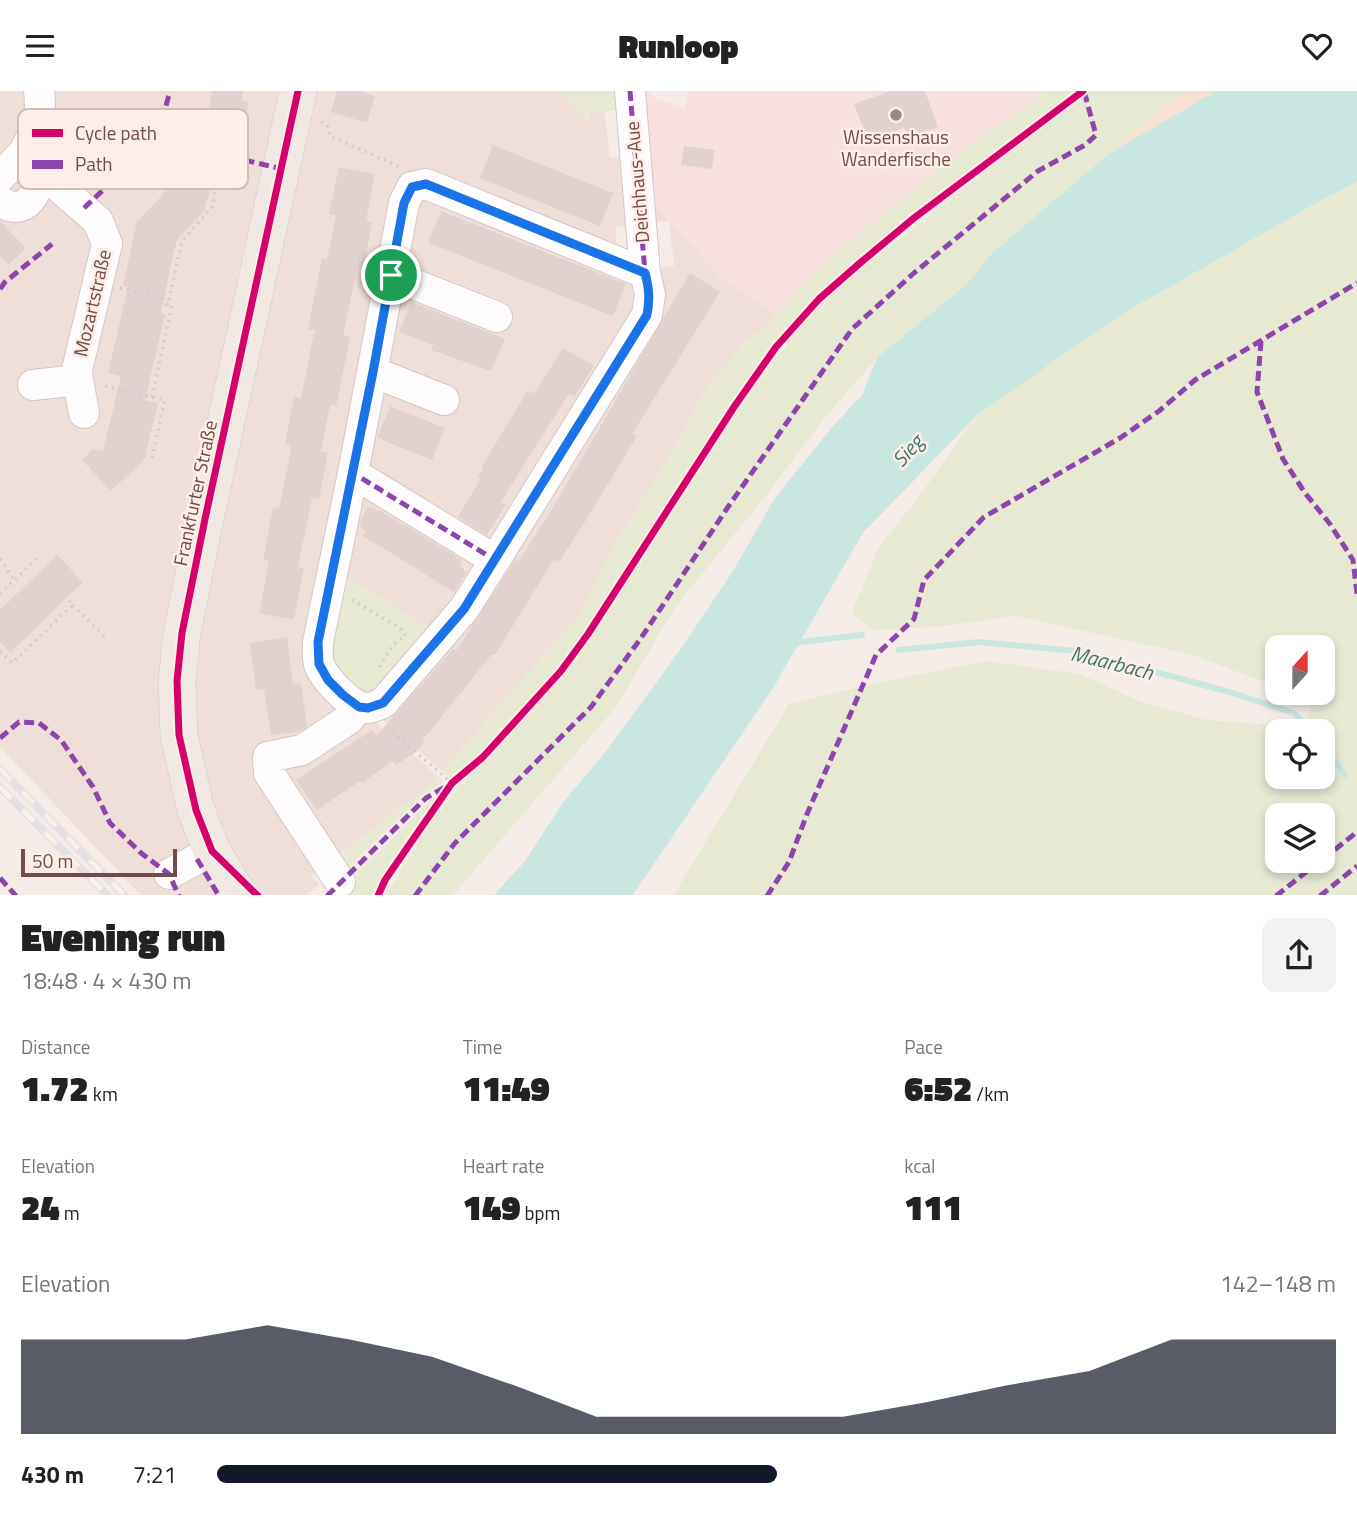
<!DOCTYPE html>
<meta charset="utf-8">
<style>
body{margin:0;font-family:"Titillium Web",sans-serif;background:#f2f2f2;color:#222;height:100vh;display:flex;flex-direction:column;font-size:26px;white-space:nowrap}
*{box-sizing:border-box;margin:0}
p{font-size:23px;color:#767676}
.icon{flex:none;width:38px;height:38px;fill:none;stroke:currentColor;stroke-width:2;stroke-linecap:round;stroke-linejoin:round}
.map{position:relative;height:804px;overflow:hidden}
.drawer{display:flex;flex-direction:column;background:#fff;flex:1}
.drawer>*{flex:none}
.needle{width:46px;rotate:21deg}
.controls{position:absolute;left:1265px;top:544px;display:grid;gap:14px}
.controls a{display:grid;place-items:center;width:70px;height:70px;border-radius:14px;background:#fff;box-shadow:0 4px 10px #0003;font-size:35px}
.scale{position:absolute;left:21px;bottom:18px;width:156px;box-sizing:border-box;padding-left:7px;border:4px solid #714c4a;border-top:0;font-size:19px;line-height:24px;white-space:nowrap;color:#714c4a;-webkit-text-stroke:5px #feeee8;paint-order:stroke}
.pin{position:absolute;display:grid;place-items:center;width:60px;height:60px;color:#fff;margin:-30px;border:4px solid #fff;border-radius:50%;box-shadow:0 2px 7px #0007}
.round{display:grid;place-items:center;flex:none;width:74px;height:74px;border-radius:14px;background:#f2f2f2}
.summary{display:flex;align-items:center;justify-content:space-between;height:119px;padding:0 21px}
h1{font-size:38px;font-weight:800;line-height:52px}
.metrics{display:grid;grid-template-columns:repeat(3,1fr);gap:10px;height:119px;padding:7px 21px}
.metrics div{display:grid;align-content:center}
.metrics b{font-size:35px;font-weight:800}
.metrics small{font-size:19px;font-weight:400}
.metrics p{font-size:19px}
.chart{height:196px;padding:14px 21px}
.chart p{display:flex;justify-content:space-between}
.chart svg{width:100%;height:126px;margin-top:7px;fill:#111827;opacity:.7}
ul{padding:0 21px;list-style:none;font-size:23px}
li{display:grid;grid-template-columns:112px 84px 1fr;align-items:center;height:52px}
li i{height:18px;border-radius:9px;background:#111827}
header{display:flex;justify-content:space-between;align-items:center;height:91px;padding:0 21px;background:#fff;font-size:32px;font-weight:800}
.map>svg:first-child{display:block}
.residential{fill:#f0dfd8}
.commercial{fill:#f8e0df}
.green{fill:#e7e9d3;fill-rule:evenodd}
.sand{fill:#f7e2d1}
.water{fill:#cae6e0}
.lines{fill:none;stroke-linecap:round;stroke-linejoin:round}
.stream{stroke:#cae6e0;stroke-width:6}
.building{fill:#e1d2d0}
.minor-casing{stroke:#d3c7c5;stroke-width:32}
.major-casing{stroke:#d4c6c5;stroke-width:38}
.path{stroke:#d5cbca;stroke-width:3.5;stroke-dasharray:2 5;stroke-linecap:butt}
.minor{stroke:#fefcfc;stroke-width:30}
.major{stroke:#f1e8e4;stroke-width:37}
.rail-casing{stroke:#e2e0e4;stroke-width:8}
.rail{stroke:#feeee8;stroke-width:5;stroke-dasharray:16;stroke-linecap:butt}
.quiet{stroke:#8e44ad;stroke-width:5;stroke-dasharray:10 5;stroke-linecap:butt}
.cycleway-casing{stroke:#feeee8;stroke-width:11}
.cycleway{stroke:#d6006c;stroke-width:7}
.route-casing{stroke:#fff;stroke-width:14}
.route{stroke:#1a73e8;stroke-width:9}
.poi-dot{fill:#9f8481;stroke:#feeee8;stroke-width:2.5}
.labels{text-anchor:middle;stroke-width:5;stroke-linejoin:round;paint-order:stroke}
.poi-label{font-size:19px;fill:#714c4a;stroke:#feeee8}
.street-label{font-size:19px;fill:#714c4a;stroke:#feeee8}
.water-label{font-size:21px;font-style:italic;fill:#3f766e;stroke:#feeee8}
.key{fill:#feeee8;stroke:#d4bdb9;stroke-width:2}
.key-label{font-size:19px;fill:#714c4a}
</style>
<header><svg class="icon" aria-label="menu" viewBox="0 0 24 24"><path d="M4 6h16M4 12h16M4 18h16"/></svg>Runloop<svg class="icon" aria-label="heart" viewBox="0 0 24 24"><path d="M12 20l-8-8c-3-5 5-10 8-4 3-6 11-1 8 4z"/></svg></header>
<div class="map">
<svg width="1357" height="805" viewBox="0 0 1357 805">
<rect width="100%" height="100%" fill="#f5ece8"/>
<path class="residential" d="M0,0h562l27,31 1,-10 14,-2 6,48 17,-1 6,68 -18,3 3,24 24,46 -161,264 -49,68 -90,-56 28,143 68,59 -10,10 -116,90 7,9 -13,10h-165l-141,-148z
M648,105l74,83 55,35 -12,13 -22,17 -38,47 -45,81 -48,76 -32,66 -138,157 -65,-56 92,-100 187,-347 18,-2 -5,-45 -18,1z"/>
<path class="commercial" d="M638,0h9l9,7 29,10 4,-17h358l-68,47 -128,102 -38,34 -36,40 -55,-35 -74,-83z"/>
<path class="green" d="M562,0h57l3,19 -32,2v11z
M1047,0h26l-266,215c-52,63 -97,131 -141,199 -48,77 -94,154 -157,220 -19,19 -36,38 -59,52l-8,-6 138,-157 32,-66 48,-77 45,-80 38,-48 22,-16 48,-53 38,-34 128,-102z
M1090,0h93l-192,163 -23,29 -91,75 -51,58 -58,77 -92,113 -60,101 -163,188 -68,1 48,-76 24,-30 67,-70 49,-57 26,-36 158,-245 56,-69 24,-24 62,-50z
M1357,91v713l-684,1 116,-192 101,-24 96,-19 94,13 61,28 66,18 98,7 8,-27 -18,-7h28v-46h-45l-1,40 -84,-32 -177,-39 -81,11 -63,3 -20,-18 27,-65 39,-49 59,-83 142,-99 201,-115zM1278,640h45v46h-45zM1278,724h45v46h-45z
M342,483l90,56 -51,59 -13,6 -10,-5 -30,-32z
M438,685l6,5 -18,11 -80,77 -9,-12 91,-71z
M433,707l4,2 -34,45 -32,50 -36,1z"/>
<path class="sand" d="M1183,0h33l-106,62z"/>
<path class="water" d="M1216,0h141v91l-37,19 -201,115 -142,99 -114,118 -90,155 -140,207h-139l31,-34 39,-60 40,-47 76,-104 53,-79 42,-73 58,-72 29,-31 15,-37 91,-75 23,-29 119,-101z"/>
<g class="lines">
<path class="stream" d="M791,552l71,-8
M899,559l80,-8 98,9 149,40 68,22 19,18
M1323,652l22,32"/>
</g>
<path class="building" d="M212,0h31l-2,10 8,1 -4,17 -37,-8z
M337,0h23l15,5 -8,27 -36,-11z
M891,0h34l13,36 -30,10 -4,-9 -29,11 -1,-3 -7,2 -13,-34z
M493,54l120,48 -13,33 -120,-48z
M684,55l31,4 -3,19 -31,-4z
M174,73l40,10 -10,37 -27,29 -6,24 -10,49 4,1 -20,86 13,3 -14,57 -33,31 -29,-31 11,-11 10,2 18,-75 -13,-3 20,-86 -5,-1 14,-64 30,-32z
M339,76l36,7 -9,47 6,1 -9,47 -6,-1 -3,15 -11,52 7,2 -14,69 -6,-1 -6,30 -3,16 7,2 -9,46 -7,-1 -7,35 -7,34 6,1 -10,52 -35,-7 10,-52 -6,-1 10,-52 6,1 10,-48 2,-16 -6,-1 9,-47 7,2 10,-52 4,-17 -7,-1 14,-71 5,1 9,-44 -7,-1z
M441,120l185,73 -13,32 -185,-73z
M0,130l26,27 -18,17 -8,-9z
M690,182l30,19 -88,142 5,2 -49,81 -29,45 -5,-3 -59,96 -3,-1 -70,87 2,2 -7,8 -21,14 -3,-4 -31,22 -2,-2 -43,29 -21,-30 76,-50 4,6 77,-87 3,2 60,-92 3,2 30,-47z
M411,211l94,37 -14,32 -60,-21 2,-5 -34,-13z
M563,257l31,18 -20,31 -5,-3 -34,53 -34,55 5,3 -19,30 -29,-18 23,-39 -3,-2 5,-7 -2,-1 47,-78 6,4z
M390,315l55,22 -13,32 -55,-22z
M369,415l9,5 1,-1 83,50 -3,6 8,6 -13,20 -91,-56 3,-5 -6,-3 1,-9z
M57,464l26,27 -73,71 -10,-11v-32z
M287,546l6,47 8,-1 6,43 -9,6 -27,3 -7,-46 -8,1 -6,-47z"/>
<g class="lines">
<defs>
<path id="minor" d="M630,0l15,182 5,21 -3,21 -152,245 -142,-87 51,-270 8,-16 14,-3 219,89
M0,86l24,-25 16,-31
M0,110c38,26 46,-40 43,-65 -1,-6 -3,-11 -3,-17 -1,-9 1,-19 -1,-28
M391,184l106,42
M373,281l71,28
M78,289l6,33
M33,294l45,-5 -1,-10 30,-126 -9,-23 -58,-50
M353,382l-35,169c0,7 -1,15 1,22 4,13 33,45 48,44 5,0 11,-3 16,-5l81,-94 31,-49
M169,783l43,-23
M340,791l-71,-109 -1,-16 34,-7 47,-31 10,-12"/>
<path id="major" d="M239,805l-27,-45 -16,-41 -17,-75 -2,-54 5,-48 23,-114 93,-428"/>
</defs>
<use href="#minor" class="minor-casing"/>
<use href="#major" class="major-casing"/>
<path class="path" d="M321,31l6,3 3,11 70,31
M120,197l49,11 13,-58 30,-34 12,-53
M105,295l60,14 -13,57 -7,-1
M152,306l20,-91 -5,-1 2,-6
M0,468l14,21
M0,503l38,-37
M352,509l47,27 7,9
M73,514l34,34
M0,560l12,12 61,-58 -6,-7
M379,576l14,-22 12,-9
M387,637l65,55"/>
<use href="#minor" class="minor"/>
<use href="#major" class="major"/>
<defs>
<path id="rail" d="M0,678l125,127
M0,696l108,109"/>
</defs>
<use href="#rail" class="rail-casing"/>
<use href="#rail" class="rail"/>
<path class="quiet" d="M630,0l15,182 5,21 -3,21 -152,245 -142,-87 51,-270 8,-16 14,-3 219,89
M157,48l125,30
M84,117l73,-69 13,-48
M0,198l5,-7 47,-38
M1261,250l-4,51 26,67 22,34 25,31 23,36 4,34
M353,382l-35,169c0,7 -1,15 1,22 4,13 33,45 48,44 5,0 11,-3 16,-5l81,-94 31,-49
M0,647l19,-16 20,1 22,17 32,47 17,36 31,30 28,21 10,22
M197,768l22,37
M1323,768l34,-27
M0,787l16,18
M327,805l99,-98 19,-11
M415,805l40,-53 136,-136 50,-69 87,-131 124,-178 62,-56 124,-102 47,-26 11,-10 -12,-44
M767,805l22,-34 18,-48 69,-159 38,-36 10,-39 60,-63 136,-79 39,-27 36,-31 162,-97
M1276,805l44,-35
M1320,805l37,-30"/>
<defs>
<path id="cycleway" d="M258,805l-46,-45 -16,-41 -17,-75 -2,-54 5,-48 23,-114 93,-428
M378,805l7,-16 67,-97 31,-26 78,-86 27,-37 146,-227 42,-60 43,-48 41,-36 54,-45 169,-127"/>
</defs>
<use href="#cycleway" class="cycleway-casing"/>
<use href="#cycleway" class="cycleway"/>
</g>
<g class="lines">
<defs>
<path id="route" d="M426,93l219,89c4,15 5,26 2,42l-183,294 -81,94 -15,5 -9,-1 -16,-12 -15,-15 -9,-16 -1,-22 55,-270 31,-169 8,-16z"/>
</defs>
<use href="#route" class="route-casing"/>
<use href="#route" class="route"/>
</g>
<circle class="poi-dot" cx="896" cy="24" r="7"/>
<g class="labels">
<g class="poi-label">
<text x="896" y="53">Wissenshaus<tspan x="896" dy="22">Wanderfische</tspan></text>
</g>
<g class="street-label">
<text transform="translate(637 91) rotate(-95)" y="7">Deichhaus-Aue</text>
<text transform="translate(92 212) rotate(-77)" y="7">Mozartstraße</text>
<text transform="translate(195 402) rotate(-78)" y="7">Frankfurter Straße</text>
</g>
<g class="water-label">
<text transform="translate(908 360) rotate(-48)" y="7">Sieg</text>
<text transform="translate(1112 572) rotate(14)" y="7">Maarbach</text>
</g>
</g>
<rect x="18" y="18" width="230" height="80" rx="10" class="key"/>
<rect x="32" y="38" width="31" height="8" fill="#d6006c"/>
<rect x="32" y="69" width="31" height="9" fill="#8e44ad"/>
<g class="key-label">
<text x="75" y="49">Cycle path</text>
<text x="75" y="80">Path</text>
</g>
</svg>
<div class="controls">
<a><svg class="needle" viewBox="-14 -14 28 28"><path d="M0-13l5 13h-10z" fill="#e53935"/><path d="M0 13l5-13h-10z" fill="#767676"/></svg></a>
<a><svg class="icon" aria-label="locate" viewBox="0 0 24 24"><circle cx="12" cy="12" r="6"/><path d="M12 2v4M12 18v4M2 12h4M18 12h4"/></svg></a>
<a><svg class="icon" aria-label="layers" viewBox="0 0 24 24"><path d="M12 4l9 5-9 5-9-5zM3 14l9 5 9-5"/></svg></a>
</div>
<div class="scale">50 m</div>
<div class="pin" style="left:391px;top:184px;background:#1e9e55"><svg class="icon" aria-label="arrive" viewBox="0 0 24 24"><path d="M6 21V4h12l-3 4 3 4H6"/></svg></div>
</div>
<section class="drawer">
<div class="summary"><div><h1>Evening run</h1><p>18:48 · 4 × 430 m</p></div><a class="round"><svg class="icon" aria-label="share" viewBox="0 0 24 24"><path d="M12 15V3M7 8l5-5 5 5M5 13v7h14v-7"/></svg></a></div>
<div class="metrics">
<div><p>Distance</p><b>1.72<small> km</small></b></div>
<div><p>Time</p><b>11:49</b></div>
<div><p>Pace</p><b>6:52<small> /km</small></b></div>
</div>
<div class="metrics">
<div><p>Elevation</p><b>24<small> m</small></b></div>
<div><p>Heart rate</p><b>149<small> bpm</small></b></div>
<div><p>kcal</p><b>111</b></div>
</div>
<div class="chart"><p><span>Elevation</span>142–148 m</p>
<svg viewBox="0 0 160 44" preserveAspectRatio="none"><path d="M0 44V11L10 11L20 11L30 6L40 11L50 17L60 27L70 38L80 38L90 38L100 38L110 33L120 27L130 22L140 11L150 11L160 11V44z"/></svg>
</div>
<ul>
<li><b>430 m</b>7:21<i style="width:50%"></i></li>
</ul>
</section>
